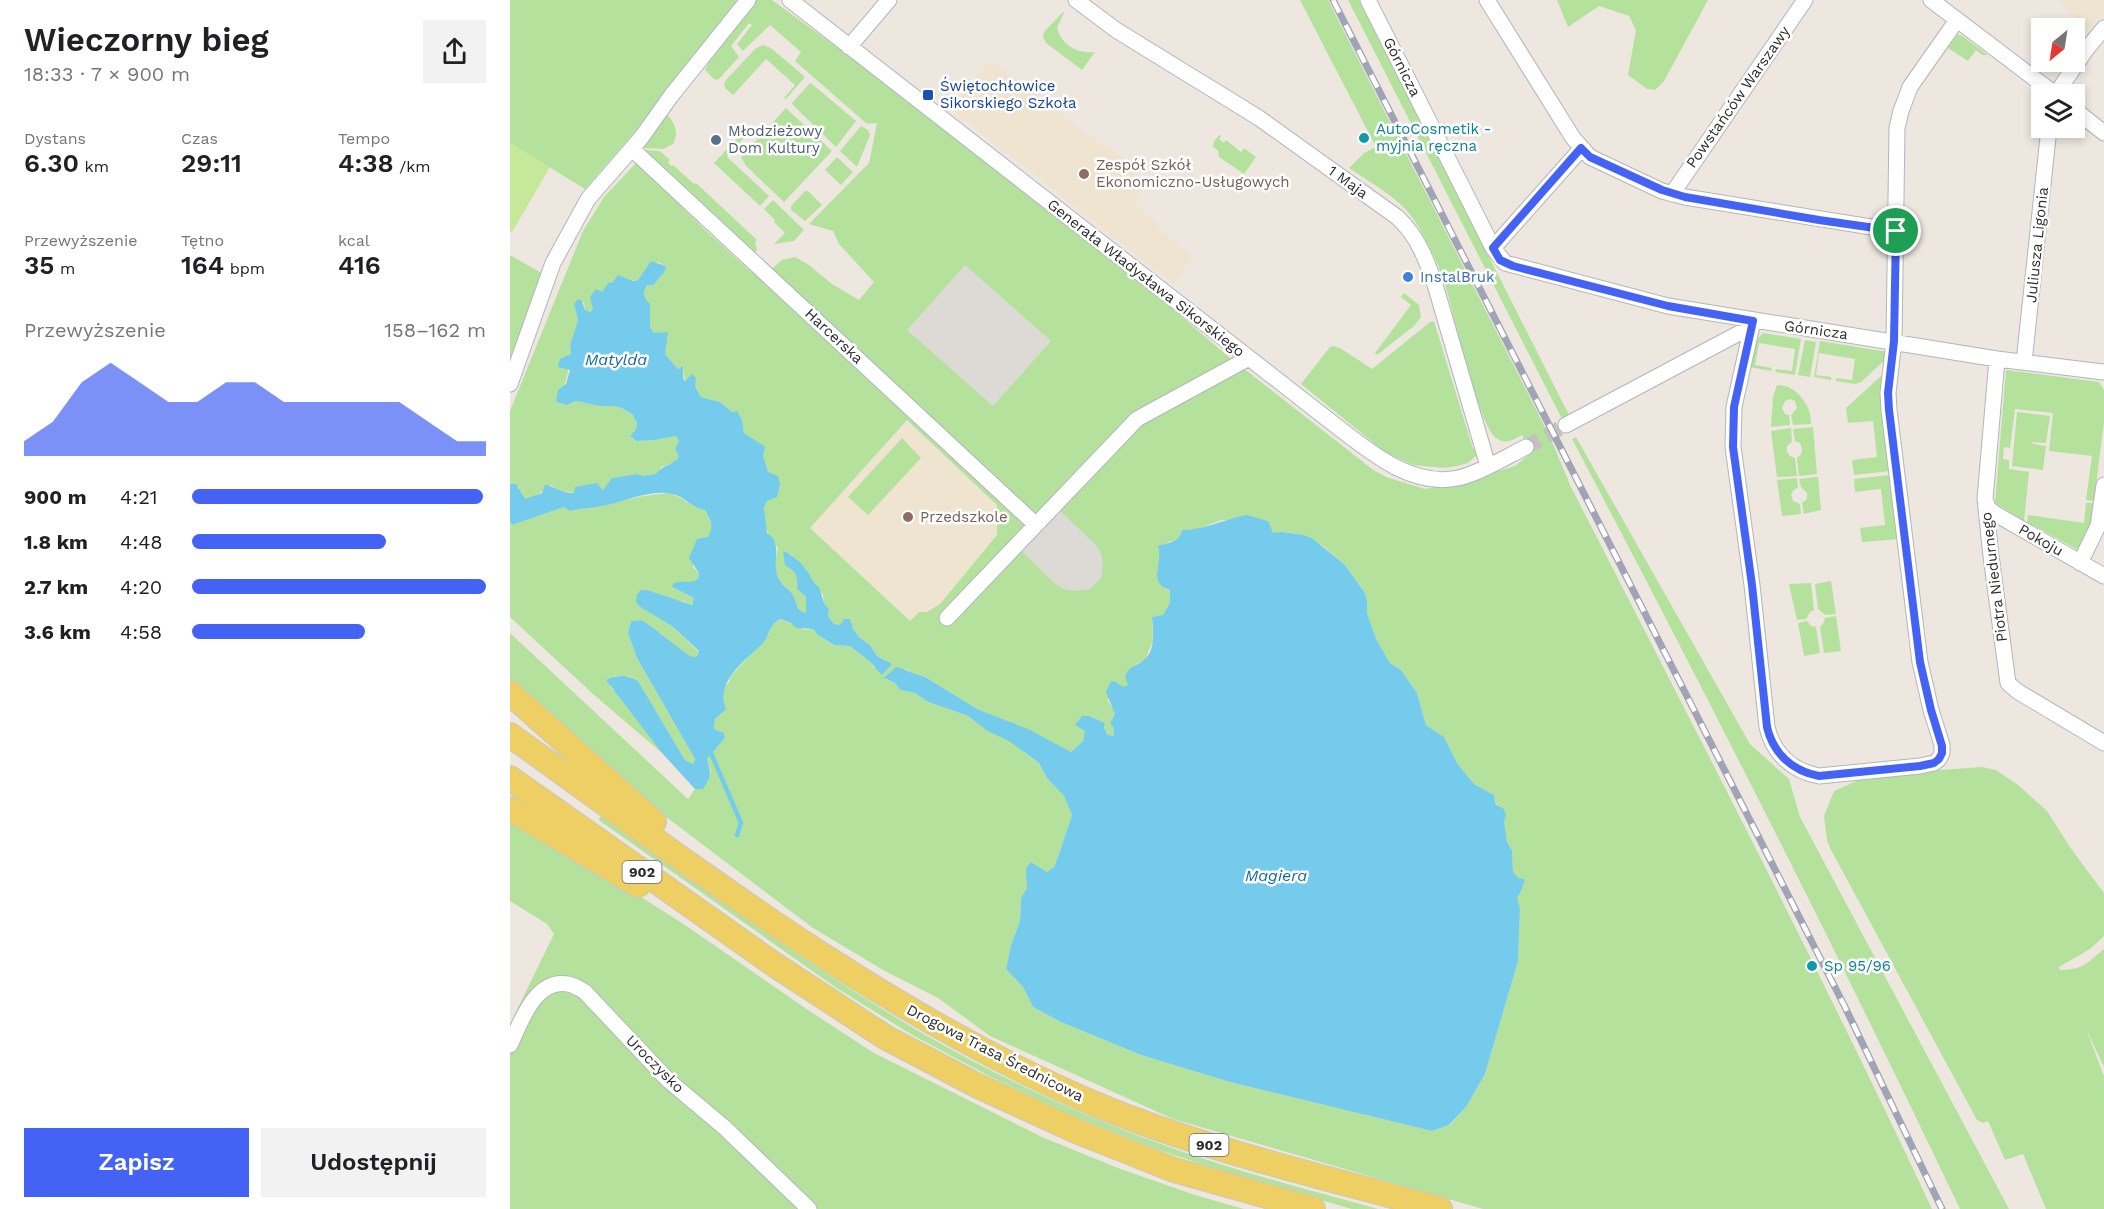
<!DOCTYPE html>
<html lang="pl">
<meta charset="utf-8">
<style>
body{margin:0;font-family:"Work Sans",sans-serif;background:#f2f2f2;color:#202124;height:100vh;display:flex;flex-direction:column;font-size:22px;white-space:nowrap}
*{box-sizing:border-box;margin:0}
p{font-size:20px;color:#757577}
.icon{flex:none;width:33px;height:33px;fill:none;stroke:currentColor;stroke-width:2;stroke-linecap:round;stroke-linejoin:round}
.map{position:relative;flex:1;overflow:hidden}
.sheet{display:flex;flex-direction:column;background:#fff;width:510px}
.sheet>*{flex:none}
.needle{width:39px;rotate:210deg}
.tools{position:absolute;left:1521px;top:18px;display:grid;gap:12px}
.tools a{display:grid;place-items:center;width:54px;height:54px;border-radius:0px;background:#fff;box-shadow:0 3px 9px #0003;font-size:30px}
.pin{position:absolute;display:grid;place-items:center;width:51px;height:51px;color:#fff;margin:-26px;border:3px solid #fff;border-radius:50%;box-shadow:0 2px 6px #0007}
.round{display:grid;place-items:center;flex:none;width:63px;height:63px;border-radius:0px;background:#f2f2f2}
.headline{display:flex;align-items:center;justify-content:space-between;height:102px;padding:0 24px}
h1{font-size:33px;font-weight:600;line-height:45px}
.figures{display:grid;grid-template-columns:repeat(3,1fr);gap:9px;height:102px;padding:6px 24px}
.figures div{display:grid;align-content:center}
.figures b{font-size:26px;font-weight:600}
.figures small{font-size:16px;font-weight:400}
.figures p{font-size:16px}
.chart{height:168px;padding:12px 24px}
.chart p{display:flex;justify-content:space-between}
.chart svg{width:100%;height:108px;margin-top:6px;fill:#4463f5;opacity:.7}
.cta{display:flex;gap:12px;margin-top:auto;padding:12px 24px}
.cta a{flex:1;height:69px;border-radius:0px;background:#4463f5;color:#fff;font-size:24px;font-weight:600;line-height:69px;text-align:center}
.cta a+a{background:#f2f2f2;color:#202124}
ul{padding:0 24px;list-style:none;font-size:20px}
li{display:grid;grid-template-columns:96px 72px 1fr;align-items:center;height:45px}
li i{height:15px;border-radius:8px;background:#4463f5}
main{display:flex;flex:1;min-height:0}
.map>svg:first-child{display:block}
.education{fill:#eee4cf}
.green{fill:#b4e29d;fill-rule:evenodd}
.pitch{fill:#c6e999}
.plaza{fill:#dddad6}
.water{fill:#75cbec}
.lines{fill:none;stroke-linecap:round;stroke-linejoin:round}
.stream{stroke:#75cbec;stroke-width:4.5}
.minor-tunnel{stroke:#c6c2bb;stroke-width:15;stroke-dasharray:15 8;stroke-linecap:butt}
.minor-casing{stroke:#b2b5bf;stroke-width:17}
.primary-casing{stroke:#c8c8c8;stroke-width:26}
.minor{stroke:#fff;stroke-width:15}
.primary{stroke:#edcf64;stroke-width:24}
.rail-casing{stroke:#a1a4b6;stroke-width:7}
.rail{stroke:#fff;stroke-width:4.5;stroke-dasharray:14;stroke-linecap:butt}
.route-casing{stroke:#fff;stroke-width:12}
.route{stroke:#4463f5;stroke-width:8}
.transit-dot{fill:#1a4fb4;stroke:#fff;stroke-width:2}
.culture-dot{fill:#0f9aa8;stroke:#fff;stroke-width:2}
.service-dot{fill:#5c6f8a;stroke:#fff;stroke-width:2}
.education-dot{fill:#8d6e63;stroke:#fff;stroke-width:2}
.shop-dot{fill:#3f7fe0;stroke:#fff;stroke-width:2}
.labels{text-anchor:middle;stroke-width:5;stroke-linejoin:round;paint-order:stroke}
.shield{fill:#fff;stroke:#6b6b6b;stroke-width:1.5}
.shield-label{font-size:14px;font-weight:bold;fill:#2c2c2c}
.street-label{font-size:15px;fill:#2c2c2c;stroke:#fff}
.transit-label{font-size:15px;fill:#164399;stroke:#fff;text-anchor:start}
.culture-label{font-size:15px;fill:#0d838f;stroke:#fff;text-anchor:start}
.service-label{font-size:15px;fill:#4e5e75;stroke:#fff;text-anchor:start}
.education-label{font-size:15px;fill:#785e54;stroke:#fff;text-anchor:start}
.shop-label{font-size:15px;fill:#366cbe;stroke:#fff;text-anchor:start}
.water-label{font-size:16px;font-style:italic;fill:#116a9b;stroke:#fff}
</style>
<main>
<section class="sheet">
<div class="headline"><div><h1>Wieczorny bieg</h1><p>18:33 · 7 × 900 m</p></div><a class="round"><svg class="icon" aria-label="share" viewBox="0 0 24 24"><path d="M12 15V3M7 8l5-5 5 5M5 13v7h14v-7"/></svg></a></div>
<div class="figures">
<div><p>Dystans</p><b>6.30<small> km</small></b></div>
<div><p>Czas</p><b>29:11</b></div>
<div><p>Tempo</p><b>4:38<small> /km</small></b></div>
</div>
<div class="figures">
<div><p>Przewyższenie</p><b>35<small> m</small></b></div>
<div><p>Tętno</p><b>164<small> bpm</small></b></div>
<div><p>kcal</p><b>416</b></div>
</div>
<div class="chart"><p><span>Przewyższenie</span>158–162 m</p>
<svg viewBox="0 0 160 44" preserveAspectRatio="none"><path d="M0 44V38L10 30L20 14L30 6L40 14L50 22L60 22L70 14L80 14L90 22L100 22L110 22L120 22L130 22L140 30L150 38L160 38V44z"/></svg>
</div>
<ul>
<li><b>900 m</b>4:21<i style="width:99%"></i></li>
<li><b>1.8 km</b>4:48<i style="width:66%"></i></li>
<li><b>2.7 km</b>4:20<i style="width:100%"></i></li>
<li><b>3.6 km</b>4:58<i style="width:59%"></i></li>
</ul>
<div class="cta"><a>Zapisz</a><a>Udostępnij</a></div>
</section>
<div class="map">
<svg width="1594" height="1209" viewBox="0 0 1594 1209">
<rect width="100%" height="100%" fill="#ede7df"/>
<path class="education" d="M1548,0h46v15l-14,15z
M480,60l97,74 51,33 -8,13 13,10 -9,14 25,19 -3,4 37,29 -19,28 -223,-175z
M397,420l90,85v30l-57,69 -30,17 -101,-93z"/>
<path class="green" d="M0,0h227l-105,135 -47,54 -75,-46z
M246,0h16l125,91 279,221 53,45 143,112 14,8 39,12 34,-6 56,-17 16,-13 -9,-18c-9,5 -17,10 -26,3 -20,-18 -42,-126 -52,-157 -7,-20 -17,-40 -28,-58 -14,-24 -44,-39 -67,-55l15,-15 12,-6 -76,-147h28l222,437 21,50c123,240 247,479 361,722h-449l-310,-90 -183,-83 -52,-38 -55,-28 -70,-42 -164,-124 -139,-123v-48l178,166 7,-10h8l8,-17 -4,-13 18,-21 -1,-5 -10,-4 1,-10 10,-10 -2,-20 6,-7 2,-6 38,-42 1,-8 11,-7 24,11 8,-1 5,6 15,10 17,1 19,15 5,7 12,-8 -9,-4 -7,-11 -10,-7 -7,-9 -19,-5 -6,-8 1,-7 -5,-6 -1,-8 -9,-11 -8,-15 -16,-16 8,25 -1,11 9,8v16c-11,-3 -8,-9 -13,-18 -2,-4 -7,-7 -10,-10 -10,-9 -8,-25 -5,-37l-10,-15 -2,-6 -2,-20 3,-6 1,-29 -3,-5 -5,-22 -16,-12 -2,-13 -22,-18 -19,-5c-2,-3 -3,-7 -5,-10 -10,-11 -12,0 -13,-21l-5,3 -13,-15 1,-8 -4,-12 -8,-1 -5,-6 -6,-36 4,-6 18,-14 1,-5 -8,-4 -11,5 -9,13 -30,3 -5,8 -11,9 1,11 -3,1 -5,-2 -1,-7 -6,-4 -4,5 4,16 -8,25 1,9 -4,3c4,18 -3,29 -11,45l11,3 9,-4 23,5 15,-1 8,3 10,6 5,9 -1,6 -6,7 5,5 21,-1 20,-4 3,5 -4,8 4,8 -5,6 -13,4 -4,7 -13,2 -7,-2 -24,4 -10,12 -6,-6 -21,3 -2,6 -13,-2 -10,-6 -17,12 -9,3 -5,-6 -1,-7 -9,-3v-73l73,-180 21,-34 33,-35 66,66 49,45 14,1 16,-14 13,-3 14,8 23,19 27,16 15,-18 -35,-38 -6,-13 -24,-7 60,-61 8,-40 -10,1 -72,-63 6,-9 -31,-27 -27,26 -6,-7 15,-19 -3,-2 -18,23 8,11 -20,22 -4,1 -10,-10 6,-12zM397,420l90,85v30l-57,69 -13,8h-8l-9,9 -100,-93zM712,520h45l6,14 10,-2 21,3 19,11 21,18 21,29 2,8v12l9,26 14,24 11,7 16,23 9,32 18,12 13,26 17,21 20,11 13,47 5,8 1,22 6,6 6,1 -3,10 -6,9 4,11 -2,52 -33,113 -19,33 -16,18 -18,6 -202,-49 -89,-27 -80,-33 -28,-15 -10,-20 -17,-18 5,-24 9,-24 1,-23 6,-10v-20l4,-6 16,10 7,-5 5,-13 13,-39 -8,-19 -17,-18 -8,-15 -16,-11 13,-17 35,17 12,-11 6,-25 16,7 -1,5 4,7 6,1 -1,-9 -3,-4 5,-9 -1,-5 -6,-8 8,-19 7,6 5,-3 8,-21 9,-4 8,-19 -1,-24 11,-1 7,-13v-13l-5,-1 -8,-19 4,-17 7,-11c9,-1 12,-3 14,-12l15,-1zM396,669l9,6 10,2 54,33 37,16 -30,4 -18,-14 -42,-15 -11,-8 -15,-3 -5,-7 -10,-4z
M838,0h11l210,415 -7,4z
M1047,0h151l-44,81 -9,9 -8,-1 -19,-14 8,-45 -7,-14 -30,-10 -31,21z
M555,10l-8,18c5,17 20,26 38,24l-13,18 -36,-27 -3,-6 1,-5z
M1447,35h4l27,20h-6l-6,-5 -8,11 -20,-13z
M253,45l8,3 34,29 -19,22 -2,-1 11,-13 -29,-26 -33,36 -8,-7 -1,-4 2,-4 29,-31z
M300,83l2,1 44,37 -20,26 -42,-41 -2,-3z
M276,108l46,43 -48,51 -38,-36 -5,-9z
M157,115c8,7 12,19 6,29l-10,5 -21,-1z
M351,126l7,4 2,5 -13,32 -17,-16z
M237,128l4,2 -24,27 42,39 -9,10 -46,-43z
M709,135l2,1 -2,3 5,4 2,-3 15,12 3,-4 12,9 -12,17 -25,-17 -1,-6 -5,-5 1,-4z
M134,150l16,1 10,9 -2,2 3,4 2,-1 21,19 2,-1 61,57 -2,2 2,8 -4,5z
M327,157l16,15 -12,13 -16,-15z
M295,191h3l14,14 -17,16 -14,-11v-4z
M263,200l31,30 -10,11 -20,3 11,-11 -11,-11 1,-2 -11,-11z
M0,255l35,20 -35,95z
M894,293l15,12 2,12 -7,9 -37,29 -2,-2 36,-48 -10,-8z
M924,321l34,112 5,15 5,6 -10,9 -11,3 -12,2 -32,-3 -27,-12 -85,-69 29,-37 3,-1 7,2 32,21 58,-47z
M1253,333l38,6 -6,36 -20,-3 1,-3 16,2 3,-22 -36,-6 -4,22 17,3 -1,3 -22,-4 7,-27z
M1295,340l11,2 -6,35 -12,-2z
M1310,341l68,11v5l-27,25 -6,2 -19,-3v-3l16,2 3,-21 -36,-6 -3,22 15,2v3l-17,-3z
M1496,370l93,12 5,8v32l-10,79 -8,-1 6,-44 -43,-5 4,-38 -38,-4 -5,39 -6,-1 -1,12 6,1v9l20,3 -5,49 -29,-18z
M1372,375l8,96 -36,4 -2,-15 25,-3 -4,-36 -25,2 -2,-15z
M1267,385c19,-1 35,21 34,39l-18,1 -2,-10 6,-7 -2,-7 -6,-2 -4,2 -3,7 3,6 4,1 1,10 -19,2 2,-30z
M1507,412l33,4 -4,27 -14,-1 1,2 13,2 -3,24 -31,-4z
M1303,427l4,47 -18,2 -2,-18 4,-4 1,-5 -2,-6 -5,-2 -2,-12z
M1281,428l1,14 -5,4v6l3,4 5,2 2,18 -20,1 -6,-46z
M1066,437l174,307 39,35 11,38 209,392h-49c-124,-260 -254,-516 -388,-770z
M392,438l19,20 -53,57 -20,-18z
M1380,475l9,64 -37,3 -2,-14 25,-3 -4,-36 -26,3 -1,-13z
M1308,477l3,33 -17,4 -2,-11 5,-4v-6l-6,-6 -2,-8z
M1287,478l1,9 -5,4 -2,4 2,6 7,3 1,10 -19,2 -5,-36z
M159,493c14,4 21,14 36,17 6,10 9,17 4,27l-7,3 -9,27 6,6 -1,6 -6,4 -20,4 22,11v4l-4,3 -7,-4 -43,6 32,19 27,26 -2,4 -4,1 -6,-3 -39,-30 -6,-4 -11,1 -3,12 9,25 58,101 -2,5 -8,-4 -47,-79 -9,-5h-14l-5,11 9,8 43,58 -69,-59 -83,-77v-96l2,4 52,-18 6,4 36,-6 37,-9z
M1576,503h8l-3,21 -13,26 -51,-28 1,-7 56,8z
M1321,581l5,33 -11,1 -7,-6 -3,-25z
M1301,583l3,27 -4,2 -4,7 -9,1 -8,-36z
M1326,616l5,35 -17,2 -4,-26 3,-3 2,-6z
M1297,621l4,5 5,1 4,26 -16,3 -6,-33z
M1472,767l14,3 22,15 29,26 25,39 32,43v43l-14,13 -31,18 1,3c25,-1 25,-6 44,-21v118l-18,-38 18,47v133h-58l-23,-55 -18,6 -17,-39 -5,2 -6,-3 -147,-272 -3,-8 -3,-24 10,-25 36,-16z
M0,814l172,109 126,87 66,43 168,84 76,31 77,27 49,14h-734v-185l44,-90 -7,-10 -37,-23z
M93,816c127,90 252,186 391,256 54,27 110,52 167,72 71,26 144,45 217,65h-26l-106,-30 -90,-30 -85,-34 -80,-38 -77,-41 -79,-49 -235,-166 -1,-3z"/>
<path class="pitch" d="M0,143l40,24 -38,65 -2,-1z"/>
<path class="plaza" d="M455,265l86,76 -58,65 -86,-76z
M548,509l35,33 7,9 3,11 -2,16 -11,11 -16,2 -11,-2 -10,-7 -33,-33z"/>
<path class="water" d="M141,261l15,5 -1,5 -12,14h-6c-5,8 -4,12 3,19v23l4,6 14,-1 -3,22 13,15 5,-3v12l2,3 7,-7 4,4 -1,8 6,11 19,5 12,10 5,-1 5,9 2,13 21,14 -2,9 5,16 10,4 2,9 -3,12 -10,4 -3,6 3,26c18,11 2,32 13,48 3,6 10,8 13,14 5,9 2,15 13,18v-16l-9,-8c1,-13 -1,-18 -12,-24l-2,-14c9,3 19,12 24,20 5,6 5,12 12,16l5,16 5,6 -1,7 6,8 6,1 4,-6h6l3,10 7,9 10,7 7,11 15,8 -10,11 -13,-14 -19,-15 -16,-1 -16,-10 -5,-6 -17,-1 -5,-5 -10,-4c-13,5 -10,16 -19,25 -17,17 -47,37 -36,65l-11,10 -1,10 10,4 1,5 -18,21c4,15 5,16 -4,30h-8l-33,-36 -56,-73c12,-5 21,-6 32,1l47,79 8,4 2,-5 -58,-101 -9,-25 3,-12 11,-1 6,4 39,30 6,3 4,-1 2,-5 -27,-25 -32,-19 -4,-5 1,-8 4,-4h6l45,15 2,-7 -22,-11 1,-3c8,-5 17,1 25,-5l1,-6 -10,-15 8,-19 11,-2c6,-10 3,-17 -3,-27 -16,-3 -20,-14 -33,-16 -21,-5 -45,7 -65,11 -12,3 -25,3 -37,6l-6,-4 -52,18 -2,-4v-37h6l9,15 17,-6 3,-8c10,1 18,9 29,8l1,-6 22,-4 6,7 9,-12 25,-4 7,2 12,-2c7,-10 15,-7 23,-17l-4,-8 4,-8 -3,-5 -20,4 -20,1 -6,-5 6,-7 1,-6 -5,-9 -10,-6 -8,-2h-15l-23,-5 -9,4 -11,-3 2,-12 8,-6 4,-14 -12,-3 2,-8 11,-5 -1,-9 8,-25 -4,-16 4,-5 4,2 3,9 5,2 3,-2 -3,-13 6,-8 6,3 6,-9 5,-1 5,-7 15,6 5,-1z
M737,515l21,6 5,12 9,-1 22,3 9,4 31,25 21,29 2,8v12l9,26 14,24 11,7 16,23 9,32 18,12 13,26 17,21 20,11 2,10 8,4 2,6 -2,7 3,20 5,8 1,22 6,6 6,1 -3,10 -5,9 3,11 -2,52 -33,113 -19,33 -17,18 -17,6 -202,-49 -89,-27 -80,-33 -28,-15 -10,-20 -17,-18 5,-24 9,-24 1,-23 6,-10 -1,-20 5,-6 16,10 7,-5 5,-13 13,-39 -8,-19 -17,-18 -8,-15 -30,-22 -23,-11 -18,-14 -42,-15 -11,-8 -15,-3 -5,-7 -11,-5 12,-11c10,2 19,8 29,10l54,33 49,19 43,23 12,-11 2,-10 -10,-6 7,-9h7l16,7 -1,5 4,7 6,1 -1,-9 -3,-4 5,-9 -9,-22 5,-11 5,1 7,5 5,-2 -3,-8c5,-13 12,-10 20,-18 11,-10 8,-29 7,-42l11,-2 7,-12v-13c-24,-7 -6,-28 -12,-44 12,-4 21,-3 24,-16 22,0 43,-11 65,-15z"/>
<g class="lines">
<path class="stream" d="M201,753l30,70 -4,12"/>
<path class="minor-tunnel" d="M1016,447l40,-22"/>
<defs>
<path id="minor" d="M280,0l545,425c34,26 76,63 123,53 22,-5 48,-21 68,-31
M566,0l40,30 143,88 138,99c21,19 30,44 39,71l52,178
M858,0l125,248 12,15 163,43 329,53 107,13
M977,0l86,138 17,19 72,34 23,6 211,34
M1421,0l124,94
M339,47l40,-47
M1546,94l29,-43 19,-23
M1564,109l30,24
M122,149l403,375
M1162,194l133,-194
M983,248l88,-99
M1243,321l-19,86 -1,40 19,138 15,142c6,26 25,44 52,49l101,-10 14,-3 5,-4 3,-6v-8l-11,-35 -11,-48 -31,-252 -1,-17 6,-52 3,-213 4,-17 9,-24 47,-67
M1487,359l-12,140 6,57 17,127 9,8 87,52
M1514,362l25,-234
M0,384l43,-121 35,-64 53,-61 30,-42 77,-96
M1056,425l179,-95 8,-9
M1476,502l2,6 6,5 110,63
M1570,563l18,-37 6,-41
M437,618l190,-199 112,-61
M0,1045c11,-23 25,-67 58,-61 6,1 12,5 17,8l83,88 57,48 84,81"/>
<path id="primary" d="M0,693l144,129
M0,735c187,134 372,278 585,369 110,46 230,73 345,105
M0,778l265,187 110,72 91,48 100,46 98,39 139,39
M0,809l128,76"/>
</defs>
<use href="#minor" class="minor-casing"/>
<use href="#primary" class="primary-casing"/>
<use href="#minor" class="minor"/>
<use href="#primary" class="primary"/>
<defs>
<path id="rail" d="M823,0l512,1007 97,202"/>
</defs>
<use href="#rail" class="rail-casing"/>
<use href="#rail" class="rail"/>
</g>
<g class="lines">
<defs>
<path id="route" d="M1071,148l9,9 72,33 23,7 134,23 77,11 -2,110 -6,52 1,17 31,252 11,48 11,36v7l-3,6 -5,4 -14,3 -101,10c-27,-5 -46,-23 -52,-49l-15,-142 -19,-138 1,-40 19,-86 -85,-15 -155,-40 -13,-6 -7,-12z"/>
</defs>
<use href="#route" class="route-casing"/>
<use href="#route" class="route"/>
</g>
<rect class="transit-dot" x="412" y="89" width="12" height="12" rx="3"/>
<g class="culture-dot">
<circle cx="854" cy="138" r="6"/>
<circle cx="1302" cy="966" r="6"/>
</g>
<circle class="service-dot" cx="206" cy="140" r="6"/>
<g class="education-dot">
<circle cx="574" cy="174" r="6"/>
<circle cx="398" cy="517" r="6"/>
</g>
<circle class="shop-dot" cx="898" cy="277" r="6"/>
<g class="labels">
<g class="shield">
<rect x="112.5" y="861" width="39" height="22" rx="4.5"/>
<rect x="679.5" y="1134" width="39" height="22" rx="4.5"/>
</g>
<g class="shield-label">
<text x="132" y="877">902</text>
<text x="699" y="1150">902</text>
</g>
<g class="street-label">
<text transform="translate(892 67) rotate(63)" y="5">Górnicza</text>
<text transform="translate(1228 97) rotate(-55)" y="5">Powstańców Warszawy</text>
<text transform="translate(838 182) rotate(36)" y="5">1 Maja</text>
<text transform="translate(1527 245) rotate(-84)" y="5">Juliusza Ligonia</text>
<text transform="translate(636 278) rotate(38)" y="5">Generała Władysława Sikorskiego</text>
<text transform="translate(1306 330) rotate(8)" y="5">Górnicza</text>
<text transform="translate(324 336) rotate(43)" y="5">Harcerska</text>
<text transform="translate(1531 540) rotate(30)" y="5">Pokoju</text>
<text transform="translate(1484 577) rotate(-97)" y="5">Piotra Niedurnego</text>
<text transform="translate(485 1053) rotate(27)" y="5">Drogowa Trasa Średnicowa</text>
<text transform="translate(145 1064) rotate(45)" y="5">Uroczysko</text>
</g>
<g class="transit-label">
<text x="430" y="91">Świętochłowice<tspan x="430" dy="17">Sikorskiego Szkoła</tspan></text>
</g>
<g class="culture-label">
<text x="866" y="134">AutoCosmetik -<tspan x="866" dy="17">myjnia ręczna</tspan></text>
<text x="1314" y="971">Sp 95/96</text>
</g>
<g class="service-label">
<text x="218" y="136">Młodzieżowy<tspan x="218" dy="17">Dom Kultury</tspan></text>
</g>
<g class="education-label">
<text x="586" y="170">Zespół Szkół<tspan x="586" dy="17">Ekonomiczno-Usługowych</tspan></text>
<text x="410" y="522">Przedszkole</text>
</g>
<g class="shop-label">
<text x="910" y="282">InstalBruk</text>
</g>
<g class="water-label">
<text x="106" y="365">Matylda</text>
<text x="766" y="881">Magiera</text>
</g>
</g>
</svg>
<div class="tools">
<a><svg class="needle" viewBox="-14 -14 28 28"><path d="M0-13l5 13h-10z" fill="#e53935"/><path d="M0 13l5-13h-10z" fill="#757577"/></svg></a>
<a><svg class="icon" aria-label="layers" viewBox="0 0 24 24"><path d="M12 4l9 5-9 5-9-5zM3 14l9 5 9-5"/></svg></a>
</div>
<div class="pin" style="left:1386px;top:231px;background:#1e9e55"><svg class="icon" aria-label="arrive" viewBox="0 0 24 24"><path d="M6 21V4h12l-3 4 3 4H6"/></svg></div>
</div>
</main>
